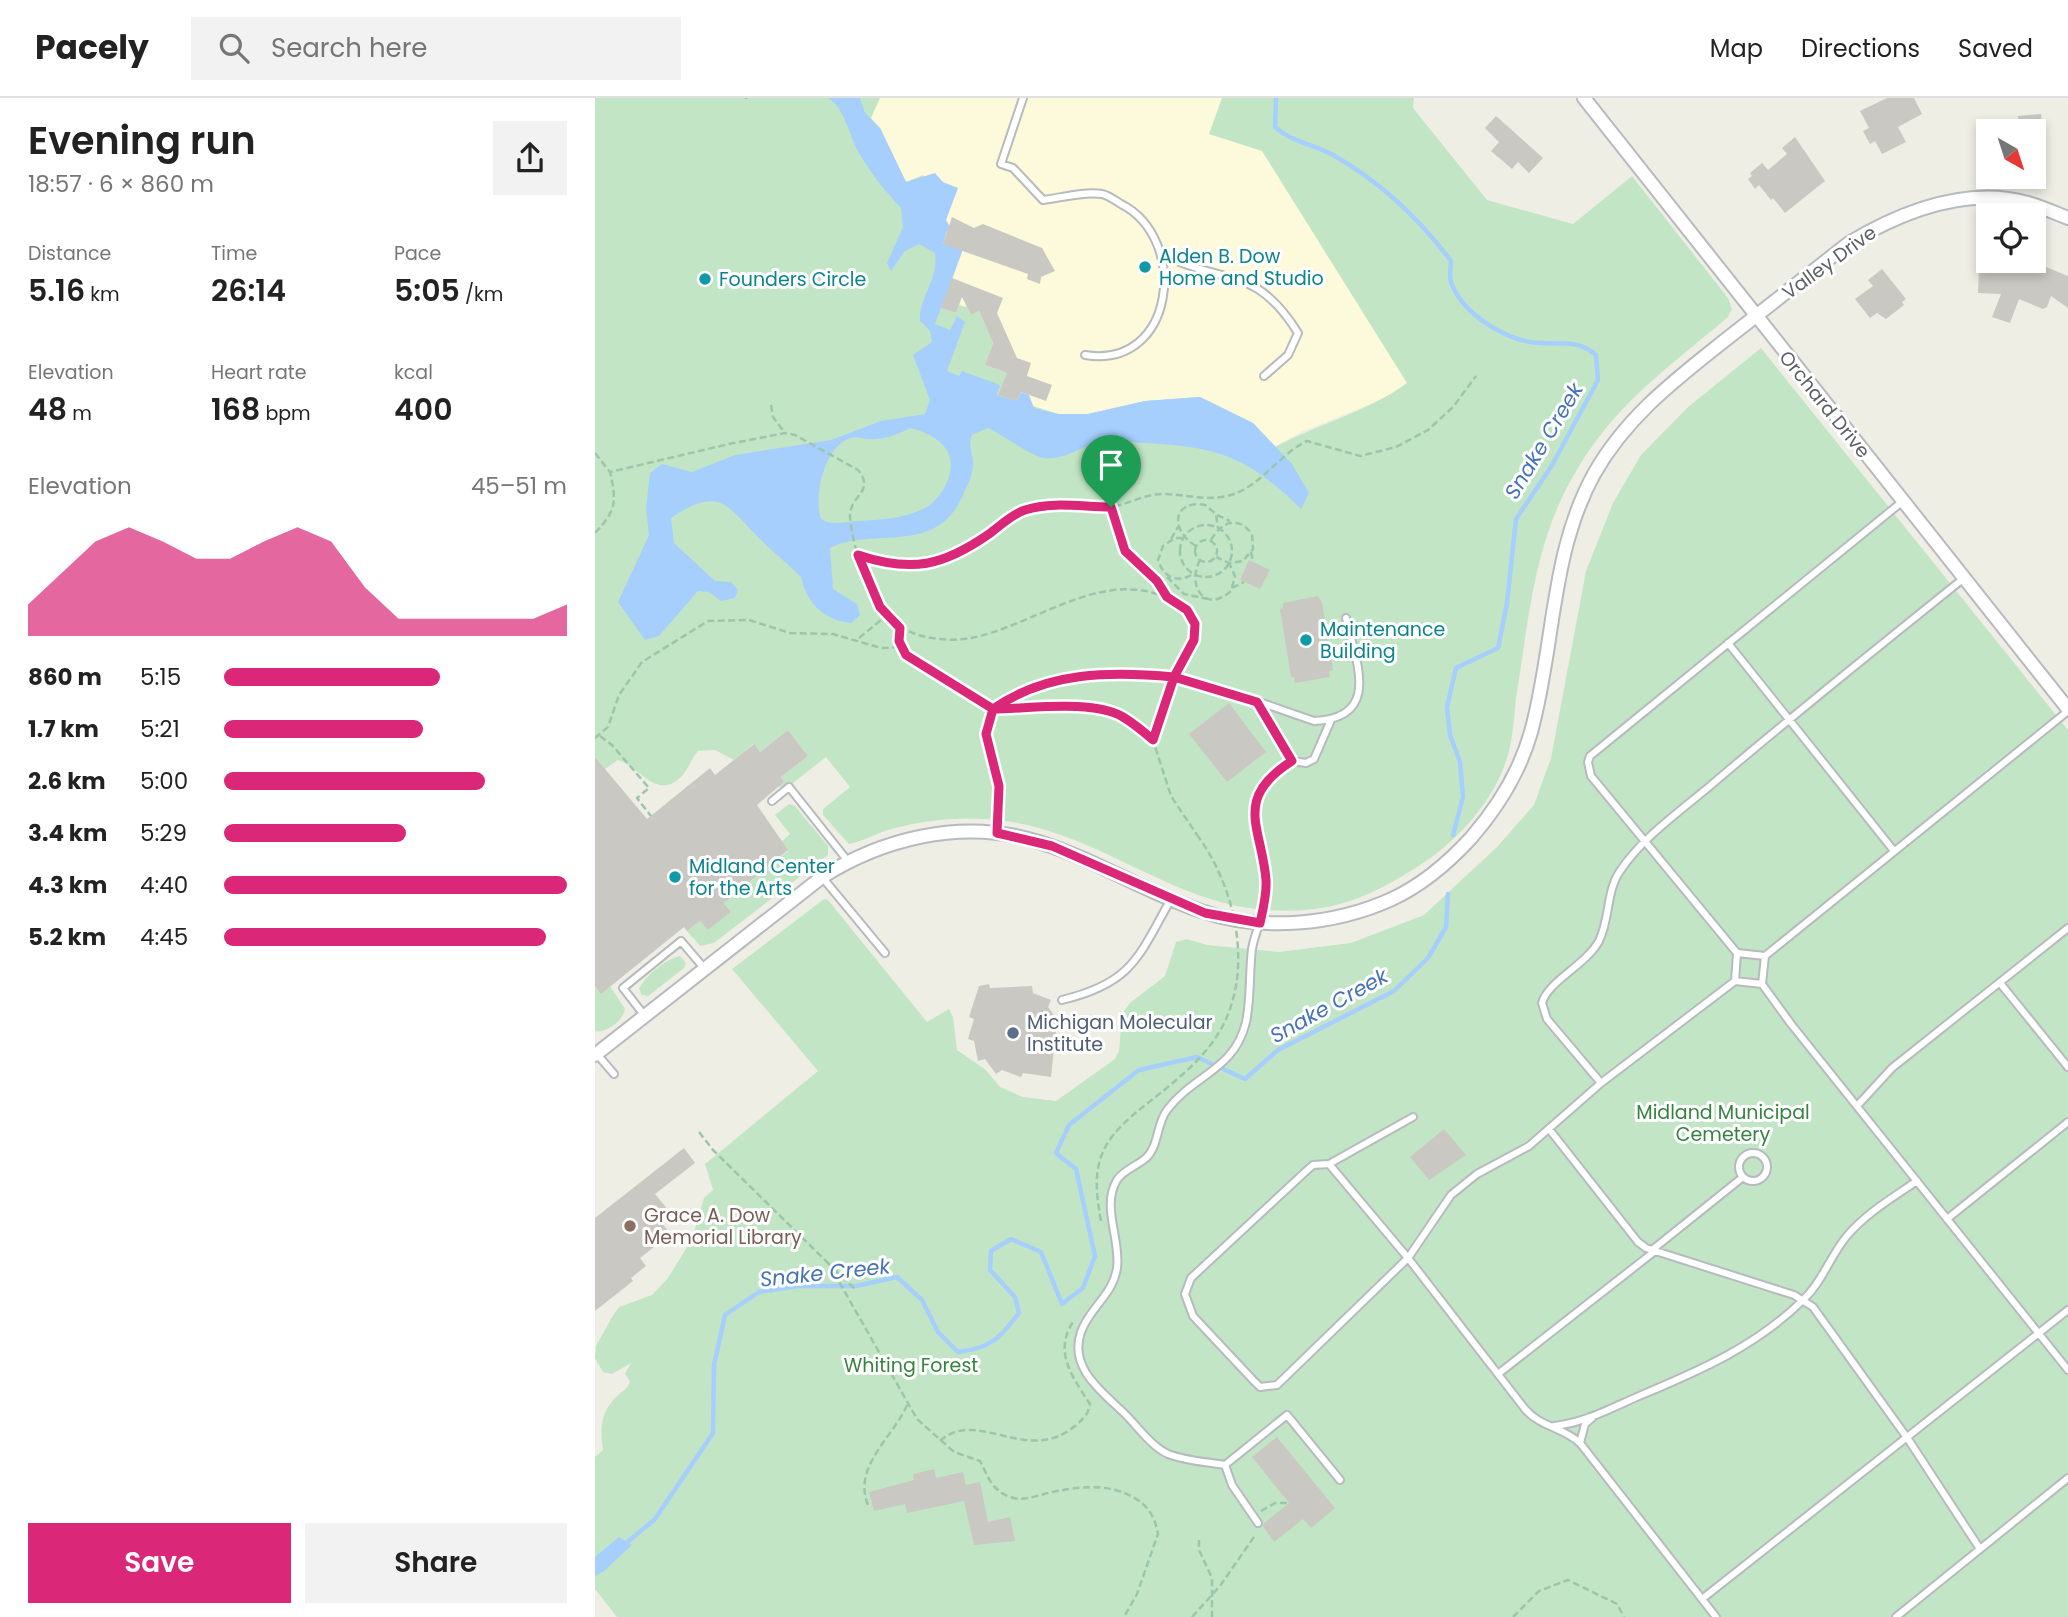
<!DOCTYPE html>
<meta charset="utf-8">
<style>
body{margin:0;font-family:Poppins,sans-serif;background:#f2f2f2;color:#222;height:100vh;display:flex;flex-direction:column;font-size:26px;white-space:nowrap}
*{box-sizing:border-box;margin:0}
p{font-size:23px;color:#767676}
.icon{flex:none;width:38px;height:38px;fill:none;stroke:currentColor;stroke-width:2;stroke-linecap:round;stroke-linejoin:round}
.map{position:relative;flex:1;overflow:hidden}
.side{display:flex;flex-direction:column;background:#fff;width:595px}
.side>*{flex:none}
.needle{width:46px;rotate:141deg}
.buttons{position:absolute;left:1381px;top:21px;display:grid;gap:14px}
.buttons a{display:grid;place-items:center;width:70px;height:70px;border-radius:0px;background:#fff;box-shadow:0 4px 10px #0003;font-size:35px}
.pin{position:absolute;display:grid;place-items:center;width:60px;height:60px;color:#fff;margin:-72px -30px;border-radius:50% 50% 50% 0;rotate:-45deg;box-shadow:0 0 7px #0007}
.pin .icon{rotate:45deg}
.round{display:grid;place-items:center;flex:none;width:74px;height:74px;border-radius:0px;background:#f2f2f2}
.overview{display:flex;align-items:center;justify-content:space-between;height:119px;padding:0 28px}
h1{font-size:38px;font-weight:600;line-height:52px}
.figures{display:grid;grid-template-columns:repeat(3,1fr);gap:10px;height:119px;padding:7px 28px}
.figures div{display:grid;align-content:center}
.figures b{font-size:30px;font-weight:600}
.figures small{font-size:19px;font-weight:400}
.figures p{font-size:19px}
.chart{height:196px;padding:14px 28px}
.chart p{display:flex;justify-content:space-between}
.chart svg{width:100%;height:126px;margin-top:7px;fill:#db2777;opacity:.7}
.action{display:flex;gap:14px;margin-top:auto;padding:14px 28px}
.action a{flex:1;height:80px;border-radius:0px;background:#db2777;color:#fff;font-size:28px;font-weight:600;line-height:80px;text-align:center}
.action a+a{background:#f2f2f2;color:#222}
ul{padding:0 28px;list-style:none;font-size:23px}
li{display:grid;grid-template-columns:112px 84px 1fr;align-items:center;height:52px}
li i{height:18px;border-radius:9px;background:#db2777}
header{display:flex;align-items:center;gap:42px;box-sizing:border-box;height:98px;padding:0 35px;background:#fff;border-bottom:2px solid #e0e0e0}
header strong{font-size:33px}
nav{display:flex;gap:38px;margin-inline-start:auto;font-size:24px}
.search{width:490px;height:63px;background:#f2f2f2;display:flex;align-items:center;gap:18px;box-sizing:border-box;padding:0 24px;border-radius:0px;color:#767676;font-size:26px}
main{display:flex;flex:1;min-height:0}
.map>svg:first-child{display:block}
.commercial{fill:#fdf9db}
.green{fill:#c2e6c5}
.water{fill:#a6cffd;fill-rule:evenodd}
.lines{fill:none;stroke-linecap:round;stroke-linejoin:round}
.stream{stroke:#a6cffd;stroke-width:4.5}
.building{fill:#cac8c2}
.service-casing{stroke:#b7babe;stroke-width:10}
.minor-casing{stroke:#b7babe;stroke-width:16}
.path{stroke:#9bc6ac;stroke-width:2.5;stroke-dasharray:7 3.5;stroke-linecap:butt}
.service{stroke:#fff;stroke-width:6}
.minor{stroke:#fff;stroke-width:12}
.path-bridge{stroke:#9bc6ac;stroke-width:2.5;stroke-dasharray:7 3.5;stroke-linecap:butt}
.route-casing{stroke:#fff;stroke-width:14}
.route{stroke:#db2777;stroke-width:9}
.culture-dot{fill:#0f9aa8;stroke:#fff;stroke-width:2.5}
.service-dot{fill:#5c6f8a;stroke:#fff;stroke-width:2.5}
.education-dot{fill:#8d6e63;stroke:#fff;stroke-width:2.5}
.labels{text-anchor:middle;stroke-width:6;stroke-linejoin:round;paint-order:stroke}
.culture-label{font-size:19px;fill:#0d838f;stroke:#fff;text-anchor:start}
.street-label{font-size:19px;fill:#5d6065;stroke:#fff}
.service-label{font-size:19px;fill:#4e5e75;stroke:#fff;text-anchor:start}
.park-label{font-size:19px;fill:#368341;stroke:#fff}
.education-label{font-size:19px;fill:#785e54;stroke:#fff;text-anchor:start}
.water-label{font-size:21px;font-style:italic;fill:#4572b8;stroke:#fff}
</style>
<header>
<strong>Pacely</strong>
<div class="search"><svg class="icon" aria-label="search" viewBox="0 0 24 24"><circle cx="10" cy="10" r="6"/><path d="M15 15l6 6"/></svg>Search here</div>
<nav><a>Map</a><a>Directions</a><a>Saved</a></nav>
</header>
<main>
<section class="side">
<div class="overview"><div><h1>Evening run</h1><p>18:57 · 6 × 860 m</p></div><a class="round"><svg class="icon" aria-label="share" viewBox="0 0 24 24"><path d="M12 15V3M7 8l5-5 5 5M5 13v7h14v-7"/></svg></a></div>
<div class="figures">
<div><p>Distance</p><b>5.16<small> km</small></b></div>
<div><p>Time</p><b>26:14</b></div>
<div><p>Pace</p><b>5:05<small> /km</small></b></div>
</div>
<div class="figures">
<div><p>Elevation</p><b>48<small> m</small></b></div>
<div><p>Heart rate</p><b>168<small> bpm</small></b></div>
<div><p>kcal</p><b>400</b></div>
</div>
<div class="chart"><p><span>Elevation</span>45–51 m</p>
<svg viewBox="0 0 160 44" preserveAspectRatio="none"><path d="M0 44V33L10 22L20 11L30 6L40 11L50 17L60 17L70 11L80 6L90 11L100 27L110 38L120 38L130 38L140 38L150 38L160 33V44z"/></svg>
</div>
<ul>
<li><b>860 m</b>5:15<i style="width:63%"></i></li>
<li><b>1.7 km</b>5:21<i style="width:58%"></i></li>
<li><b>2.6 km</b>5:00<i style="width:76%"></i></li>
<li><b>3.4 km</b>5:29<i style="width:53%"></i></li>
<li><b>4.3 km</b>4:40<i style="width:100%"></i></li>
<li><b>5.2 km</b>4:45<i style="width:94%"></i></li>
</ul>
<div class="action"><a>Save</a><a>Share</a></div>
</section>
<div class="map">
<svg width="1473" height="1519" viewBox="0 0 1473 1519">
<rect width="100%" height="100%" fill="#efeee5"/>
<path class="commercial" d="M285,0h342l-13,36 53,16 145,233 -21,15 -83,33 -29,16 -21,-24 -53,-26 -55,4 -57,13h-30l-59,-19 -14,-30 -6,-53 -8,3 -12,-9 -3,7 -15,-5 14,-59 -12,-5 -37,-62 -26,-54 -10,-10z"/>
<path class="green" d="M0,0h285l-9,20 9,10 26,54 17,-7 24,56 -4,13 20,5 -21,59 14,5 3,-8 8,2 4,8 8,-4 14,32 -8,22 22,8 -8,22 59,19h30l57,-13 55,-4 53,26 22,24c43,-23 92,-35 132,-64l-145,-232 -53,-17 13,-36h192l-1,10 74,92 86,24 59,-48 96,122 4,11 -4,8c-72,61 -126,96 -168,185 -28,61 -33,131 -44,196 -2,19 -3,39 -8,57 -14,48 -53,89 -94,114 -29,18 -59,34 -93,39 -137,21 -210,-82 -336,-89 -31,-2 -64,2 -94,10 -14,4 -27,12 -42,15l-26,-29v-6l27,-22 -24,-30 -43,34 -4,-5 5,-4 -3,-5 27,-21 -20,-26 -28,22 -7,-8 -19,16 -19,-10 -17,1c-6,7 -10,18 -16,25 -25,26 -43,-10 -64,-16l-13,9 -10,-12z
M1166,250l307,382v887h-1451l-22,-28v-132l8,-7c-3,-20 -3,-37 13,-53 6,-6 12,-8 14,-16l-5,-7 6,-11 -19,11 -9,-2 -8,-14 1,-12 16,-29 7,-10 33,-12 16,-17 24,-39 12,-41 9,-8 -8,-26 113,-93 -86,-102 92,-70 4,1 99,122 22,-13 4,8 4,33 29,20 14,17 23,10 33,4 59,-42 4,-8 3,-37 8,-11 35,-27 11,-34 11,-3 20,6 72,7 72,-9 73,-28 73,-68 37,-42 17,-47 35,-187 27,-68 28,-48 47,-48z
M194,706l6,2 33,40v9l-114,88 -14,3 -13,-15 13,-10 8,9 23,-18 -7,-9 64,-52 -7,-9 9,-8 -15,-19z
M85,858l6,7 -2,5 -36,28 -6,-1 -3,-6c5,-12 28,-31 41,-33z
M0,888l6,8 9,-8 15,23c-2,12 -18,24 -30,22z"/>
<path class="water" d="M233,0h32l5,15 15,15 26,54 29,-9 8,9 15,6 -12,32 7,12 -6,-1 -4,13 20,5 -28,75 15,6 7,-14 8,6 -18,49 12,5 3,-5 38,14 -3,10 20,6 4,-9 8,3 5,13 24,6h30l57,-13 55,-4 53,26 39,41 17,29 -8,16c-54,-53 -84,-63 -159,-66 -10,0 -21,-6 -31,-5 -23,3 -43,23 -67,20 -12,-1 -41,-23 -56,-30l-16,7c-4,11 0,15 1,26 1,13 -7,28 -13,40 -27,54 -89,26 -130,47l3,41 24,15 3,11 -9,8c-27,-3 -44,-19 -50,-46 -13,-13 -27,-24 -40,-37 -35,-35 -41,-55 -90,-22l3,25 41,38 16,1 7,8 -3,8 -14,3 -12,-9 -11,-1 -39,45 -14,4 -27,-38 31,-67 -3,-26 4,-36 12,-9 30,8 43,-17 96,-15 50,-19 44,-7 5,-14 -17,-45 19,-13 -2,-11 -10,-10c-1,-25 19,-42 15,-68l-16,-9 -14,7 -14,20 -4,-8 16,-36 -2,-19c-16,-17 -29,-33 -41,-53 -10,-16 -15,-48 -32,-57zM315,330c29,7 51,25 36,56 -5,10 -11,18 -21,24 -22,11 -44,12 -68,13 -15,1 -23,5 -36,-2 -8,-23 4,-74 30,-81 5,-2 12,1 17,1 16,1 29,-4 42,-11z
M24,1439l13,8 -28,26 -9,5v-19z"/>
<g class="lines">
<path class="stream" d="M681,0l-1,29c17,15 38,17 58,28 48,27 85,62 118,106 0,6 -2,15 0,21 10,30 50,55 79,60 25,4 46,-5 66,13l2,25 -47,87 -35,52 -9,84 -9,45 -42,20 -9,39 3,28 10,27 3,35 -10,38
M30,1446l30,-25 58,-86 1,-68 11,-50 34,-23 39,-6h58l41,-9 25,23 16,32 20,20c33,-4 41,-13 61,-39l-4,-16 -25,-27 1,-19 20,-12 30,13 21,52 21,-16 12,-32 -19,-87 -20,-16 13,-28 70,-55 58,-13 48,22 33,-29 116,-59 34,-33 18,-31 2,-33"/>
</g>
<path class="building" d="M1292,0h27l8,16 -24,13 8,15 -24,12 -7,-13 -5,3 -7,-13 6,-3 -9,-17z
M1446,16l2,17h-24l-1,-15z
M901,18l47,42 -14,15 -11,-11 -6,7 -21,-18 8,-9 -14,-14z
M1200,39l30,44 -40,32 -12,-15 -2,2 -12,-15 -4,4 -7,-10 4,-3 -2,-3 12,-10 6,7 19,-16 -5,-6z
M357,119l22,11 9,-4 59,24 13,23 -14,6 -1,7 -13,-5 1,-5 -85,-30z
M1393,155v8h14l27,10 2,-3 8,3 2,-6 27,11v32l-17,-12 -4,11 -4,2 -24,-10 -9,24 -18,-6 9,-23 -23,-1 1,-25h-3l1,-14z
M1287,171l24,30 -4,3 2,3 -18,14 -9,-6 -7,5 -15,-19 18,-13 -5,-6z
M357,180l51,20 -6,15 20,45 14,5 -4,13 25,9 -6,16 -25,-9 -4,9 -19,-6 9,-22 -22,-8 8,-22 -14,-32 -8,4 -9,-18 -6,16 -15,-5z
M654,462l21,10 -10,19 -20,-9z
M723,498l4,6 11,68 -4,1 1,6 -35,6 -1,-6h-3l-11,-68 3,-1v-5z
M634,605l37,49 -39,30 -38,-48z
M193,632l20,26 -27,21 3,5 -27,23 31,45 -64,53 7,9 -23,18 -8,-9 -13,10 -3,-4 -83,67 -6,-8v-229l52,62 63,-51 5,7 39,-31 6,8z
M394,886l1,4 42,-2 1,7 18,7 -3,7 12,16 -5,4 3,21h-4l-3,29 -28,-4 -2,4 -19,-7 -6,4 -11,-15 -7,2 -4,-20 -6,-2 6,-20 -5,-2 10,-31z
M849,1031l22,26 -37,25 -19,-23z
M89,1050l11,15 -40,31 14,17 -10,8 11,15 -30,24 6,8 -15,12 2,3 -38,30v-93z
M682,1339l58,71 -24,20 -8,-9 -29,23 -11,-16 1,-3 25,-20 -37,-46z
M339,1371l2,9 27,-6 3,13 14,-3 8,40 22,-5 5,24 -41,4 -10,-44 -57,12 -2,-9 -31,7 -5,-19 45,-12 -1,-6z"/>
<g class="lines">
<defs>
<path id="service" d="M428,0l-22,66 12,4 30,32c17,-2 41,-9 59,-6 6,1 14,7 19,10 69,35 54,166 -36,151
M568,157c62,30 93,10 135,78l-10,22 -24,21
M1133,545l166,208
M662,604l35,59
M177,703l17,-14 58,73
M402,735c1,-16 4,-33 2,-48 -3,-20 -17,-43 -11,-63 6,-21 27,-26 45,-33 105,-38 181,-2 281,32 68,-3 42,-59 32,-103
M227,779l63,76
M1142,855l-146,-177 -3,-14 2,-6 313,-255
M1170,858l303,-245
M1405,885l68,84
M1167,886l-27,-3 2,-28 28,3 -3,28 29,40 277,346
M467,902c70,-17 76,-42 109,-101
M49,917l-21,-27 58,-47 23,27
M1,955l18,21
M1006,985l-54,-64 -5,-16c6,-22 44,-38 57,-62 11,-22 7,-49 21,-70 24,-36 65,-63 97,-91 81,-69 164,-135 247,-202
M1262,1008l35,-38 176,-140
M954,1031l89,113 8,6 148,47 19,12 95,132 72,110
M1144 1069a14 14 0 1 1 28 0a14 14 0 1 1-28 0Z
M734,1066l84,-47
M1352,1121l121,-97
M1057,1152l91,-73
M903,1276l157,-123
M959,1328c30,-3 57,-18 85,-30 60,-25 118,-50 165,-97 18,-17 26,-42 42,-62 19,-23 46,-39 71,-56
M985,1345l5,-19 7,-6
M630,1367l62,-50 53,65
M663,1425l-26,-38 -7,-20c-18,-3 -39,-4 -57,-11 -16,-7 -30,-27 -42,-39 -22,-22 -58,-46 -45,-83 9,-25 32,-37 36,-64 4,-28 -16,-62 0,-88 6,-10 20,-14 29,-22 13,-12 10,-33 21,-48 26,-35 68,-40 79,-88 5,-23 3,-49 6,-73 3,-18 12,-33 13,-51 4,-56 -37,-98 27,-137l14,2 8,-4 17,-39
M1107,1501l366,-289
M1121,1519l-136,-174c-17,-16 -40,-16 -55,-34l-117,-151 -79,-94 -16,1 -9,8 -113,105 -6,16 8,22 60,64 7,7 17,-2 131,-127 43,-63 26,-21 52,-28 72,-63 134,-102
M1301,1519l172,-139"/>
<path id="minor" d="M989,0l484,611
M0,957l227,-178c60,-38 136,-57 206,-38 61,16 114,52 173,72 60,21 134,14 191,-12 30,-14 57,-37 79,-61 27,-31 49,-67 60,-106 24,-87 19,-178 63,-258 32,-57 81,-94 130,-133 42,-33 84,-66 125,-98 52,-31 118,-57 179,-40 14,4 27,10 40,15"/>
</defs>
<use href="#service" class="service-casing"/>
<use href="#minor" class="minor-casing"/>
<path class="path" d="M151,1v-1
M176,307l2,12 12,16
M0,355l15,19
M516,409l14,44 32,30 10,16
M622,417l13,6
M585 453a26 26 0 1 1 52 0a26 26 0 1 1-52 0Z
M0,435c21,-22 22,-31 15,-61l119,-28 56,-11 10,2 63,35c18,22 -9,25 -8,47 2,30 22,92 49,109 19,13 50,16 72,12 67,-13 138,-77 207,-34 27,17 13,41 1,64
M588,440h-8l-12,8 -5,14c5,17 19,24 35,14
M576,441l7,-12
M600 453a11 11 0 1 1 22 0a11 11 0 1 1-22 0Z
M616,442c10,-17 26,-26 41,-6l1,15 -10,12 -14,2 -13,-6
M601,448c-27,-16 -23,-47 9,-41l11,9 2,14
M656,454l2,10
M263,457c61,20 87,10 138,-27 17,-11 32,-22 53,-24 19,-2 39,4 59,3 19,-1 36,-14 57,-13 23,1 46,8 69,0 28,-10 46,-40 73,-53l53,15 36,-9 32,-17 25,-23 23,-31
M605,462c-14,27 6,54 31,31l4,-15 -6,-13
M572,479l17,17 24,5
M637,490l12,-6
M305,530l-1,13 7,14 80,49
M264,540l27,-22
M418,611l63,-2 32,4 15,5 30,24 18,56 26,39
M5,638l12,9 37,43 -12,10 14,18
M0,640l13,-11 11,-32 23,-33 66,-41 41,-1 41,13 43,1 48,14 22,-1
M558,642l18,-54
M104,1034l14,18 116,114
M506,1123c-10,-53 -4,-77 38,-111
M234,1166l88,155 37,33 26,9c8,15 11,29 30,36 14,5 28,-2 42,-5 26,-5 55,-9 79,4 16,8 24,20 27,38l-21,60 -13,23
M239,1171l21,20
M345,1343c37,-34 87,25 135,-15 8,-7 13,-11 15,-22 -17,-26 -37,-52 -17,-82
M273,1407c-16,-39 26,-68 40,-102
M666,1413l14,-8h14
M604,1442v10l13,28v39
M597,1519l28,-31 36,-52
M918,1519l26,-26 29,-11 49,24 7,13"/>
<use href="#service" class="service"/>
<use href="#minor" class="minor"/>
<path class="path-bridge" d="M544,1012c30,-24 65,-49 83,-83 32,-59 13,-141 -25,-192"/>
</g>
<g class="lines">
<defs>
<path id="route" d="M516,409l14,44 32,30 10,16 20,13 8,14 -1,16 -20,37c-62,-6 -127,-6 -181,32 36,0 99,-10 130,8 10,6 21,15 30,23l21,-63 83,25 35,59c-60,38 -30,67 -26,119 1,15 -3,29 -6,43l-55,-10 -153,-67 -55,-13 2,-47 -13,-52 7,-25 -87,-54 -7,-14 1,-13 -20,-21 -22,-52c54,18 85,11 131,-21 11,-8 23,-20 36,-24 28,-9 57,-3 86,-3"/>
</defs>
<use href="#route" class="route-casing"/>
<use href="#route" class="route"/>
</g>
<g class="culture-dot">
<circle cx="550" cy="169" r="7"/>
<circle cx="110" cy="181" r="7"/>
<circle cx="711" cy="542" r="7"/>
<circle cx="80" cy="779" r="7"/>
</g>
<circle class="service-dot" cx="418" cy="935" r="7"/>
<circle class="education-dot" cx="35" cy="1128" r="7"/>
<g class="labels">
<g class="culture-label">
<text x="564" y="165">Alden B. Dow<tspan x="564" dy="22">Home and Studio</tspan></text>
<text x="124" y="188">Founders Circle</text>
<text x="725" y="538">Maintenance<tspan x="725" dy="22">Building</tspan></text>
<text x="94" y="775">Midland Center<tspan x="94" dy="22">for the Arts</tspan></text>
</g>
<g class="street-label">
<text transform="translate(1234 164) rotate(-36)" y="7">Valley Drive</text>
<text transform="translate(1230 306) rotate(51)" y="7">Orchard Drive</text>
</g>
<g class="service-label">
<text x="432" y="931">Michigan Molecular<tspan x="432" dy="22">Institute</tspan></text>
</g>
<g class="park-label">
<text x="1128" y="1021">Midland Municipal<tspan x="1128" dy="22">Cemetery</tspan></text>
<text x="316" y="1274">Whiting Forest</text>
</g>
<g class="education-label">
<text x="49" y="1124">Grace A. Dow<tspan x="49" dy="22">Memorial Library</tspan></text>
</g>
<g class="water-label">
<text transform="translate(949 343) rotate(-59)" y="7">Snake Creek</text>
<text transform="translate(734 908) rotate(-29)" y="7">Snake Creek</text>
<text transform="translate(230 1175) rotate(-6)" y="7">Snake Creek</text>
</g>
</g>
</svg>
<div class="buttons">
<a><svg class="needle" viewBox="-14 -14 28 28"><path d="M0-13l5 13h-10z" fill="#e53935"/><path d="M0 13l5-13h-10z" fill="#767676"/></svg></a>
<a><svg class="icon" aria-label="locate" viewBox="0 0 24 24"><circle cx="12" cy="12" r="6"/><path d="M12 2v4M12 18v4M2 12h4M18 12h4"/></svg></a>
</div>
<div class="pin" style="left:516px;top:409px;background:#1e9e55"><svg class="icon" aria-label="arrive" viewBox="0 0 24 24"><path d="M6 21V4h12l-3 4 3 4H6"/></svg></div>
</div>
</main>
